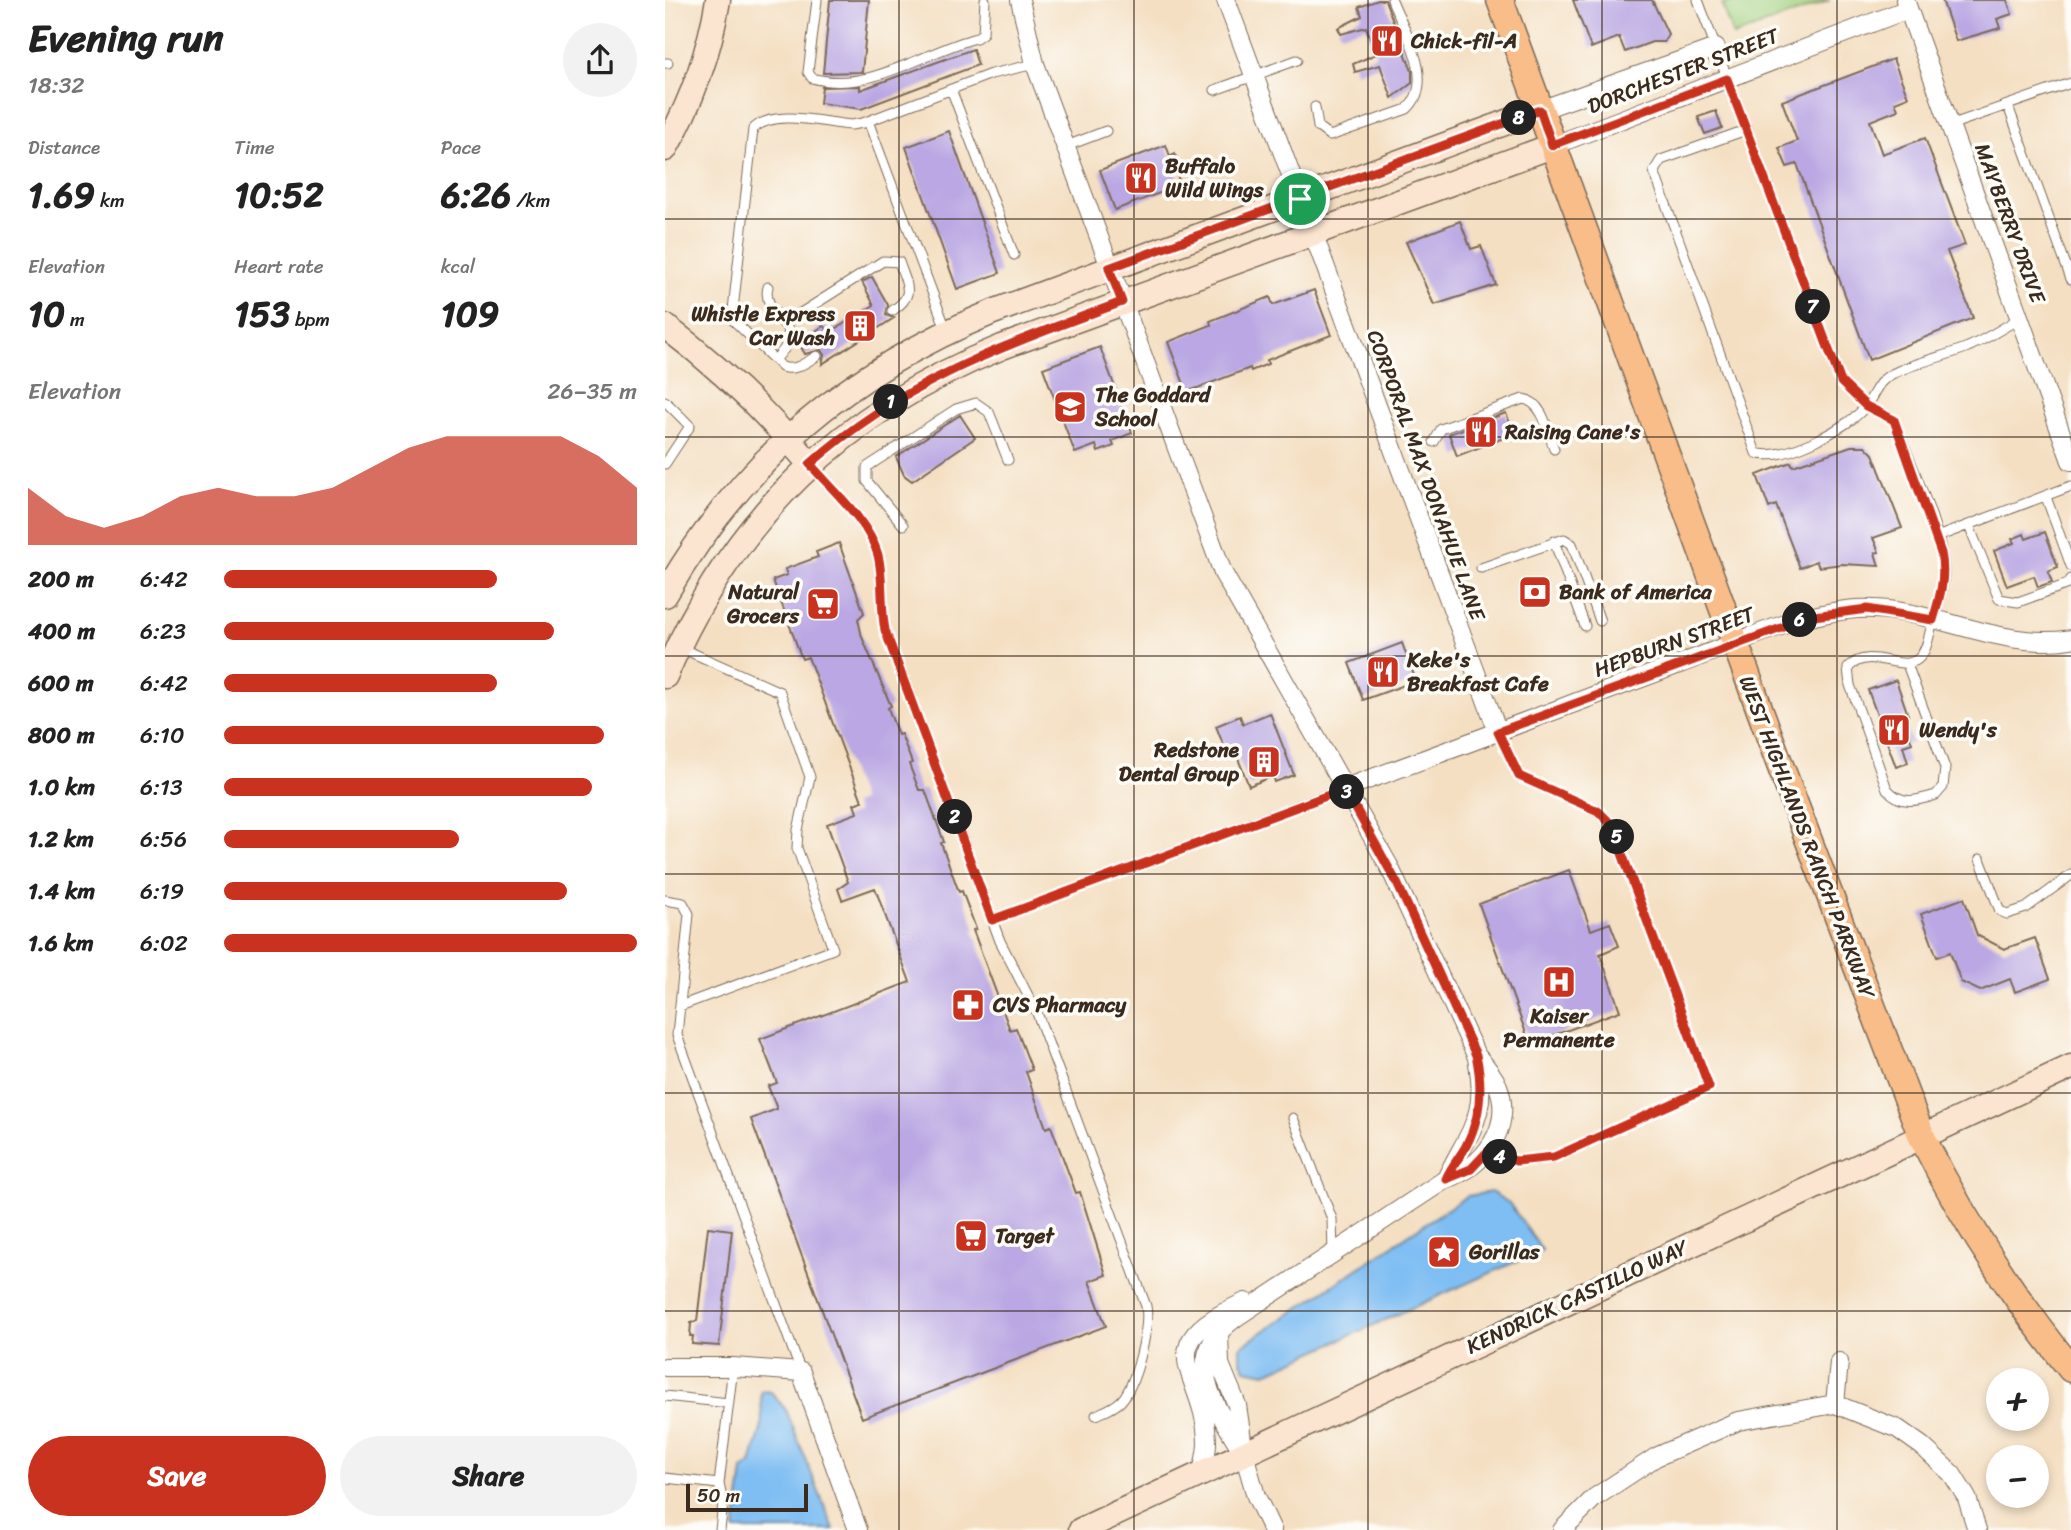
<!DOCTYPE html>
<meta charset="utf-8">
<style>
body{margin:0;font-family:Sriracha,sans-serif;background:#f2f2f2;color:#222;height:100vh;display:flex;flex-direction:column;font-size:26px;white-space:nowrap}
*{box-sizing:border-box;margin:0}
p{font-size:23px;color:#767676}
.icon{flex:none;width:38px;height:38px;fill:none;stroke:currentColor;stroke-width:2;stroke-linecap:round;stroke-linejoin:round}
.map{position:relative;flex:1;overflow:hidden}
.panel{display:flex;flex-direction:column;background:#fff;width:665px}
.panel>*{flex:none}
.controls{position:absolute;left:1321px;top:1368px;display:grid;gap:14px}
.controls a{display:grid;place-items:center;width:63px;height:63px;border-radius:50%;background:#fff;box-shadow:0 4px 10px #0003;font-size:35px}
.scale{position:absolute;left:21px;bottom:18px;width:122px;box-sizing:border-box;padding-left:7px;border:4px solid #3b2a1e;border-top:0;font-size:19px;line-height:24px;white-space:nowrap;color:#3b2a1e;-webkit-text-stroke:5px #fdfcf7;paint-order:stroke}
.pin{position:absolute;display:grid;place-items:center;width:60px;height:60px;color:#fff;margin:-30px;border:4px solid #fff;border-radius:50%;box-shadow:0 2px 7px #0007}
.km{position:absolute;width:35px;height:35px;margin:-18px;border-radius:50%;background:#222;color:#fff;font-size:19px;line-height:35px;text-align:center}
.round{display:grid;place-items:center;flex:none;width:74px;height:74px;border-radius:37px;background:#f2f2f2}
.headline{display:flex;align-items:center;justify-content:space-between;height:119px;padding:0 28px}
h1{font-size:38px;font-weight:800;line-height:52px}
.figures{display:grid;grid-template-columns:repeat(3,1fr);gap:10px;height:119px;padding:7px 28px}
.figures div{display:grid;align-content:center}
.figures b{font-size:35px;font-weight:800}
.figures small{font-size:19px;font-weight:400}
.figures p{font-size:19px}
.chart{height:196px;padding:14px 28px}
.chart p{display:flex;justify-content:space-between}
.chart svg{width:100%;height:126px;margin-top:7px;fill:#c8321e;opacity:.7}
.action{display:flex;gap:14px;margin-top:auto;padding:14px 28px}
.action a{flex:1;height:80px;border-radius:42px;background:#c8321e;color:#fff;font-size:28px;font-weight:800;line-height:80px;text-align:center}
.action a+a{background:#f2f2f2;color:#222}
ul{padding:0 28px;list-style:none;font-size:23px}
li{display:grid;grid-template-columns:112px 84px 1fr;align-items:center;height:52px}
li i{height:18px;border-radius:9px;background:#c8321e}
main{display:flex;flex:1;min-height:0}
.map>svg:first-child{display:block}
.green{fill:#a0d07f;stroke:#6e7d4e;stroke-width:2}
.water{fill:#7fbef3;stroke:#5d7488;stroke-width:2}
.building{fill:#baa7e3}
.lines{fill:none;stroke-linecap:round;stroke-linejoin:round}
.lane-casing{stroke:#7c6957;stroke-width:11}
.street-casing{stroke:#7c6957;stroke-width:20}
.secondary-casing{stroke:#7c6957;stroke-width:27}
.primary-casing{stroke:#7c6957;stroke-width:29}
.lane{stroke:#fff;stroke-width:9}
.street{stroke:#fff;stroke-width:18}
.secondary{stroke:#fce5d0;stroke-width:24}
.primary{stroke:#f8bd89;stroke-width:26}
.route-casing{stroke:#fff;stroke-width:14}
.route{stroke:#c8321e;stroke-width:9}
.grid{fill:none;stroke:#3b2a1e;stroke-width:2;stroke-opacity:0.55}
.labels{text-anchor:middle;stroke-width:7;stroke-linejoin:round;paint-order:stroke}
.poi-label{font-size:21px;font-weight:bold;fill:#3b2a1e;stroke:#fdfcf7;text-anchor:start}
.street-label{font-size:21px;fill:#3b2a1e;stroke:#fdfcf7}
</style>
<main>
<section class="panel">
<div class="headline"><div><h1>Evening run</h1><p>18:32</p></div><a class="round"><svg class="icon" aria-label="share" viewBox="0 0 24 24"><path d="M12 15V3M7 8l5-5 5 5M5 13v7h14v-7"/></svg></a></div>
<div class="figures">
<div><p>Distance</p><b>1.69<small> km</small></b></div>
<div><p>Time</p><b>10:52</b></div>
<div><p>Pace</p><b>6:26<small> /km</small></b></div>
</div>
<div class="figures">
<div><p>Elevation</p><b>10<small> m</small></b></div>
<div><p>Heart rate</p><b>153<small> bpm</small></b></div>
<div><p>kcal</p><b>109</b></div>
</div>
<div class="chart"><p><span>Elevation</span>26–35 m</p>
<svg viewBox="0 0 160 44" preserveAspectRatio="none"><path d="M0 44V24L10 34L20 38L30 34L40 27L50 24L60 27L70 27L80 24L90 17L100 10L110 6L120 6L130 6L140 6L150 13L160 24V44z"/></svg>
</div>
<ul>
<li><b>200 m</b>6:42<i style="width:66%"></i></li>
<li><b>400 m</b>6:23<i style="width:80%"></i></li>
<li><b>600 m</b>6:42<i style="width:66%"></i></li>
<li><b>800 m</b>6:10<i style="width:92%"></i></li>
<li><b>1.0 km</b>6:13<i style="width:89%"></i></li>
<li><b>1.2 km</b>6:56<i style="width:57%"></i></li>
<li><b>1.4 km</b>6:19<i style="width:83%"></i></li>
<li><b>1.6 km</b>6:02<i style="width:100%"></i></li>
</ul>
<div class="action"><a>Save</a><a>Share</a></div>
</section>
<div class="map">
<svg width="1406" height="1530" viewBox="0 0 1406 1530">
<rect width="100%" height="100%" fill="#fdfcf7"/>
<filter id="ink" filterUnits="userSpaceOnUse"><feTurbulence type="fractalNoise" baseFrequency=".0143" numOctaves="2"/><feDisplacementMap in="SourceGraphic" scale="14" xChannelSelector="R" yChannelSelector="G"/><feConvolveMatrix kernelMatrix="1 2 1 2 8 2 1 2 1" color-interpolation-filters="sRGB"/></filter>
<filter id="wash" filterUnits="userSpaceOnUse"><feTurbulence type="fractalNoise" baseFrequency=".00686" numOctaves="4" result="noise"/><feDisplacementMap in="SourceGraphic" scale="28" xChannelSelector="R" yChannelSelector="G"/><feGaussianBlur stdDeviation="1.57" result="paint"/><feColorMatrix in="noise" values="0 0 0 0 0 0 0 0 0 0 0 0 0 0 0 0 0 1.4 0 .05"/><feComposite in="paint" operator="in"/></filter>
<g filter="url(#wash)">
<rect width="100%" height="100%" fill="#f4dfc2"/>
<path class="green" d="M1072,0h93l-97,36 -11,-31z"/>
<path class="water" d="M826,1192l18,11 33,47 -276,123 -21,-4 -5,-9v-13l227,-151z
M96,1391l10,1 15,18 48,120h-99l8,-60 8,-6 11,-38z"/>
<g id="blocks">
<path class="building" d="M165,0h39l-7,72 -39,1z
M713,0h7l27,71v12l-20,15 -12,-33 -25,7 -2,-8 23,-10 -10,-27 -25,7 -3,-6 24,-12 -3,-9z
M908,0h79l16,34 -4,8h-12l-27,10 -6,-15 -28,11z
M1277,0h65l5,14 -15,5 3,9 -44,13z
M308,49l5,16 -117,44 -41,-6 2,-16 38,-1v4z
M1228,59l15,38 -13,5 3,8 -28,11 12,33 43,-16 40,107 -18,6 26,67 -104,42 -72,-196 -10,3 -8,-19 18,-7 -15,-40z
M1051,111l6,17 -17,6 -7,-17z
M284,131l51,142 -43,16 -51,-142z
M501,145l4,11 5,-2 5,12 -6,2 7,17 -66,25 -15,-40z
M795,221l11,28 10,-3 15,39 -62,20 -28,-63z
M207,277l16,28 -2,10 8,3 -72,46 2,-9 -3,-5 -16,4 -4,-7 1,-6 21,-15 5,4 4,-3 3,2 39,-24 -12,-23z
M649,290l17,45 -64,25 1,4 -17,7 -1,-3 -63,24 -19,-50 43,-17 -1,-4 60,-24 3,8z
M435,347l32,86 -20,8 2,5 -16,6 -2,-7 -21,8 -32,-85z
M841,413l8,21 -57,22 -8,-22z
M295,415l15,23 -63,43 -8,-6 -8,-18z
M1186,446h14l8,8 29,74 -29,10 6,14 -4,1 4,13 -37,-2 -23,3 -3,-6 -16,7 -24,-63 -7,3 -12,-33 34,-13 2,4z
M1380,532l13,35 -10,4 4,11 -14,5 -4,-11 -27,10 -13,-35 20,-8 -2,-4 12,-5 2,5z
M174,543l25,70 -6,6 4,18 29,69 -3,2 10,27 3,-1 11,29 -3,1 10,26h6l19,52 -3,1 18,49 3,-1 14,38 -3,1 37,100 6,-2 16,42 -6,2 20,56 5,-2 25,67 4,-1 26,83 -17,6 17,45 -244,92 -111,-299 26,-10 -9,-23 9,-3 -17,-44 150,-57 -35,-94 -33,12 -4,-11 10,-7 -21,-58 30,-11 -3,-9 8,-3 -54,-144 -6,2 -29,-79 14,-5 -2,-6 33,-12 -2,-5z
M737,643l14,38 -53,19 -14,-37z
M1231,680l12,35 -5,2 9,26 -9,3 5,17 -12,4 -28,-77z
M605,713l24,62 -19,7 -2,-6 -24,10 -16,-40 -8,3 -9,-23 24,-10 3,8z
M904,870l22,60 19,-7 9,23 -19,8 20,57 -90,33 -51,-140z
M1299,898l13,37 27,14 31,-11 15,41 -35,13 -5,-13 -30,12 -19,-9 -11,-30 -13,5 -16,-43z
M43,1227l24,3 -13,116 -27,-2 1,-8h-3l1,-13 6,-2z"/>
</g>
</g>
<g filter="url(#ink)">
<use href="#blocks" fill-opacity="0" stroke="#7c6957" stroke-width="2"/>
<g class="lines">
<defs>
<path id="lane" d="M152,0l-9,72 4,6c56,16 111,-26 164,-40l7,-5 2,-33
M1033,0l143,382 25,24 28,14c14,38 50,115 50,152 0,18 -7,35 -12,52 -3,11 -5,28 -14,35 -17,14 -50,-14 -70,9l2,17 37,104c15,17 29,12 49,6l7,-8 2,-19 -38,-104
M0,63h3
M286,89l63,166
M550,90l82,-30
M1343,106l63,173
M650,107l3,20 12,9 77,-27c30,-28 -3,-78 -15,-109
M203,121l78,208
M1285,125l121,-42
M1081,130l-85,30 -7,11 102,282c26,10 94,-26 110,-47 9,-12 11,-25 26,-32 24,-12 52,-17 76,-27 18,-8 35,-19 52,-29
M399,147l42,-16
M103,287c-5,17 12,30 21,44l-4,17 -10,12
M120,323l98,-62 16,1c8,24 17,33 -7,49
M152,356c-11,6 -22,16 -35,11l-50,-48 21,-190c22,-21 70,-6 98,-4l12,-2 128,-49 44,-10
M0,401l25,25 -25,38
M769,442l7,-13 82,-30c21,3 25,34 31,50
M146,466c23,27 60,56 67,92 6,28 1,54 11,82l111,301 37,72 109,293c4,22 -10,79 -25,95 -7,7 -16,10 -25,14
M1381,497l25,69
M238,525l-36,-44v-14l89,-58 20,-6 13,9 19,48
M1304,526l30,73 19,3 50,-18 3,-5
M1272,537l134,-51
M889,541l31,85
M816,568l83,-29 8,5 28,77
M14,647l101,45 30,85 -12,53 -1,18 36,101 -153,57
M1315,859l20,52 7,3 19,-6 45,-33
M0,900l18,3 6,11 -12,121 124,337
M327,920l353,-132
M628,1118l39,101 1,33
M822,1152l29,9 38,-4 155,-70 -98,-263 -13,-13 -79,-35 -21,-44
M0,1396l64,7
M0,1478l54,6
M55,1530l3,-27 -4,-19 14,-117"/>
<path id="street" d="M355,0l15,64 188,509 166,293 87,189c8,9 17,19 22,31 16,41 -15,82 -52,93l-208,137c-61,42 -23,89 6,138
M561,0l74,199
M1240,0l166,461
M875,110l176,-62
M887,146l356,-137
M648,233l185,499
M680,788c112,-40 223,-83 334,-124 54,-19 110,-47 167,-54 77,-10 148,42 225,29
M781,1179c23,-49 43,-61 31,-121
M554,1332l1,32 17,41 7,49 12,42 16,34
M0,1367h68l68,5 57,158
M1170,1404l4,-42
M536,1475c3,-11 6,-21 6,-32 -1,-72 -64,-95 38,-141
M897,1530l32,-32 62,-41 82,-36 97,-17 63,25 24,17 30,28 15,24 10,32"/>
<path id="secondary" d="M0,149c27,-47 44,-95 53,-149
M0,326c53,40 103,88 145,138
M0,595c78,-136 184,-224 328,-283l547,-202
M0,676c67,-157 178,-265 337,-329l550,-201
M416,1530l990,-463"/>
<path id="primary" d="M835,0l280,765 142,372c41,84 91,160 149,232"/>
</defs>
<use href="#lane" class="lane-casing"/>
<use href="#street" class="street-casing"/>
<use href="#secondary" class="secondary-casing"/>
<use href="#primary" class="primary-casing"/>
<use href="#lane" class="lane"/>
<use href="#street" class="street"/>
<use href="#secondary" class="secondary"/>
<use href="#primary" class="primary"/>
</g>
</g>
<g class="lines" filter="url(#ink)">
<defs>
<path id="route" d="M1062,79l114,303 25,24 28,14 47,133c5,24 -1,44 -8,67l-66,-11 -53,7 -316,116 21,44 79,35 13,13 98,263 -155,70 -38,4 -29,-9 -16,17 -25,10c5,-12 14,-22 20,-33 15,-29 17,-60 10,-91l-79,-172 -52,-94 -353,131 -107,-290c-5,-25 -1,-51 -7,-75 -10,-35 -45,-64 -68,-91 96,-85 194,-118 312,-162l-13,-34 431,-158 12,35z"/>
</defs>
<use href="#route" class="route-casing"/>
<use href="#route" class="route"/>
</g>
<path class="grid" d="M234,0v1530M469,0v1530M703,0v1530M937,0v1530M1172,0v1530M0,219h1406M0,437h1406M0,656h1406M0,874h1406M0,1093h1406M0,1311h1406"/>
<defs>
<symbol id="restaurant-square" viewBox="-11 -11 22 22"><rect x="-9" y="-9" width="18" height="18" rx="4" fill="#c8321e" stroke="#fdfcf7"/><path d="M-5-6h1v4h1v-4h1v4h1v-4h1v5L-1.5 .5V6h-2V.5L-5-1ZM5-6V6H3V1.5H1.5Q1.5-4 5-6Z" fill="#fff"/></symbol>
<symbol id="building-square" viewBox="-11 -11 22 22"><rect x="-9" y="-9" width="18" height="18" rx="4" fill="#c8321e" stroke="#fdfcf7"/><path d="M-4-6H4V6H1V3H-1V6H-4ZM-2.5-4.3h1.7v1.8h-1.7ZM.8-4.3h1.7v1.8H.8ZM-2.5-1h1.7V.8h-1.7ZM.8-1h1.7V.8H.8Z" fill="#fff"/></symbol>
<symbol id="school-square" viewBox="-11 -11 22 22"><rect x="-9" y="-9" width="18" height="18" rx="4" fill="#c8321e" stroke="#fdfcf7"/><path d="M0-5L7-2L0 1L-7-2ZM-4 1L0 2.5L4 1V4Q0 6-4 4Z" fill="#fff"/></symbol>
<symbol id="bank-square" viewBox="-11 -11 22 22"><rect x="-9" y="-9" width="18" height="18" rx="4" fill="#c8321e" stroke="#fdfcf7"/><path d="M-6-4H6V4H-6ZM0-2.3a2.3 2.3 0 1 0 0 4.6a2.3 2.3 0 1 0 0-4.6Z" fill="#fff"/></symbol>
<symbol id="supermarket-square" viewBox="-11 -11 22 22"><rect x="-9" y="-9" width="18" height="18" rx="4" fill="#c8321e" stroke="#fdfcf7"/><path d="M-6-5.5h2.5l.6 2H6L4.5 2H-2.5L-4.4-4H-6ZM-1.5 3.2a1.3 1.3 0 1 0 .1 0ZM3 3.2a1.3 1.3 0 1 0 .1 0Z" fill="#fff"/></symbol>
<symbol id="hospital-square" viewBox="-11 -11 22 22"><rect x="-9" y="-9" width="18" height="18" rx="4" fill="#c8321e" stroke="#fdfcf7"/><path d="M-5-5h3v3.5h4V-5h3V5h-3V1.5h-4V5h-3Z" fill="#fff"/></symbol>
<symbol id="pharmacy-square" viewBox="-11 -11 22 22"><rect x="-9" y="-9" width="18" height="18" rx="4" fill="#c8321e" stroke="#fdfcf7"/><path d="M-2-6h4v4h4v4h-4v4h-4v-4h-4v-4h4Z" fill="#fff"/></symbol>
<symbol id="sight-square" viewBox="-11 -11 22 22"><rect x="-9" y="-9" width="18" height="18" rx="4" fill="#c8321e" stroke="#fdfcf7"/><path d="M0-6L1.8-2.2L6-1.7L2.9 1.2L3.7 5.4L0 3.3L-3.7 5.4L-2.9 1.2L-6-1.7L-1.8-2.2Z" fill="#fff"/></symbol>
</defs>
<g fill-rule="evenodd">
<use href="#restaurant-square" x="703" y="22" width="38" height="38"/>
<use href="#restaurant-square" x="457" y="159" width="38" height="38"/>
<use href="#building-square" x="176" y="307" width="38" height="38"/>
<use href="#school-square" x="386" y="388" width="38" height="38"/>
<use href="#restaurant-square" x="797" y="413" width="38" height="38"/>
<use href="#bank-square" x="851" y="573" width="38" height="38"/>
<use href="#supermarket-square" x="139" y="585" width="38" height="38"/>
<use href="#restaurant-square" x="699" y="653" width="38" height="38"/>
<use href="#restaurant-square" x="1210" y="711" width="38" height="38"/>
<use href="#building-square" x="580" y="743" width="38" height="38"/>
<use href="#hospital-square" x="875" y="963" width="38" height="38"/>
<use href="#pharmacy-square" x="284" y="986" width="38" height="38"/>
<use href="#supermarket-square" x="287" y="1217" width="38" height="38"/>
<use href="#sight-square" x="760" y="1233" width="38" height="38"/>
</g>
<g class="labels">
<g class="poi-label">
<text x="746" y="48">Chick-fil-A</text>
<text x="500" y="173">Buffalo<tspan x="500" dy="24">Wild Wings</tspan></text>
<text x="170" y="321" text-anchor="end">Whistle Express<tspan x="170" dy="24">Car Wash</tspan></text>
<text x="430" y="402">The Goddard<tspan x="430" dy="24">School</tspan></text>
<text x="840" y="439">Raising Cane's</text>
<text x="134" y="599" text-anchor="end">Natural<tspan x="134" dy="24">Grocers</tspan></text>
<text x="894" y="599">Bank of America</text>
<text x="742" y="667">Keke's<tspan x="742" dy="24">Breakfast Cafe</tspan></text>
<text x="1254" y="737">Wendy's</text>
<text x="574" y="757" text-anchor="end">Redstone<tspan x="574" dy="24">Dental Group</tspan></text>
<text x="328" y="1012">CVS Pharmacy</text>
<text x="894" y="1023" text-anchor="middle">Kaiser<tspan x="894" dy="24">Permanente</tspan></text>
<text x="330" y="1243">Target</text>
<text x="804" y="1259">Gorillas</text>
</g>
<g class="street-label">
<text transform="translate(1018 71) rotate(-21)" y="7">DORCHESTER STREET</text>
<text transform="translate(1345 223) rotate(70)" y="7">MAYBERRY DRIVE</text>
<text transform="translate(761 475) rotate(70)" y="7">CORPORAL MAX DONAHUE LANE</text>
<text transform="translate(1009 642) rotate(-20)" y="7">HEPBURN STREET</text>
<text transform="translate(1142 837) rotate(69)" y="7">WEST HIGHLANDS RANCH PARKWAY</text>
<text transform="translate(912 1297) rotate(-25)" y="7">KENDRICK CASTILLO WAY</text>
</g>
</g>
</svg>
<div class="controls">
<a>+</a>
<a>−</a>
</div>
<div class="scale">50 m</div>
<div class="pin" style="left:635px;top:199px;background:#1e9e55"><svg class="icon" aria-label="arrive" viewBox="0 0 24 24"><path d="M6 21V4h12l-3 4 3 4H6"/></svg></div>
<b class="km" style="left:226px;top:402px">1</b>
<b class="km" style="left:290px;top:817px">2</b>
<b class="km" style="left:682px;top:792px">3</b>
<b class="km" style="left:835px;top:1157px">4</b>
<b class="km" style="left:952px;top:837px">5</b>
<b class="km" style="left:1135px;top:620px">6</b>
<b class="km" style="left:1148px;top:307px">7</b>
<b class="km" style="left:854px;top:118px">8</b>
</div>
</main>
